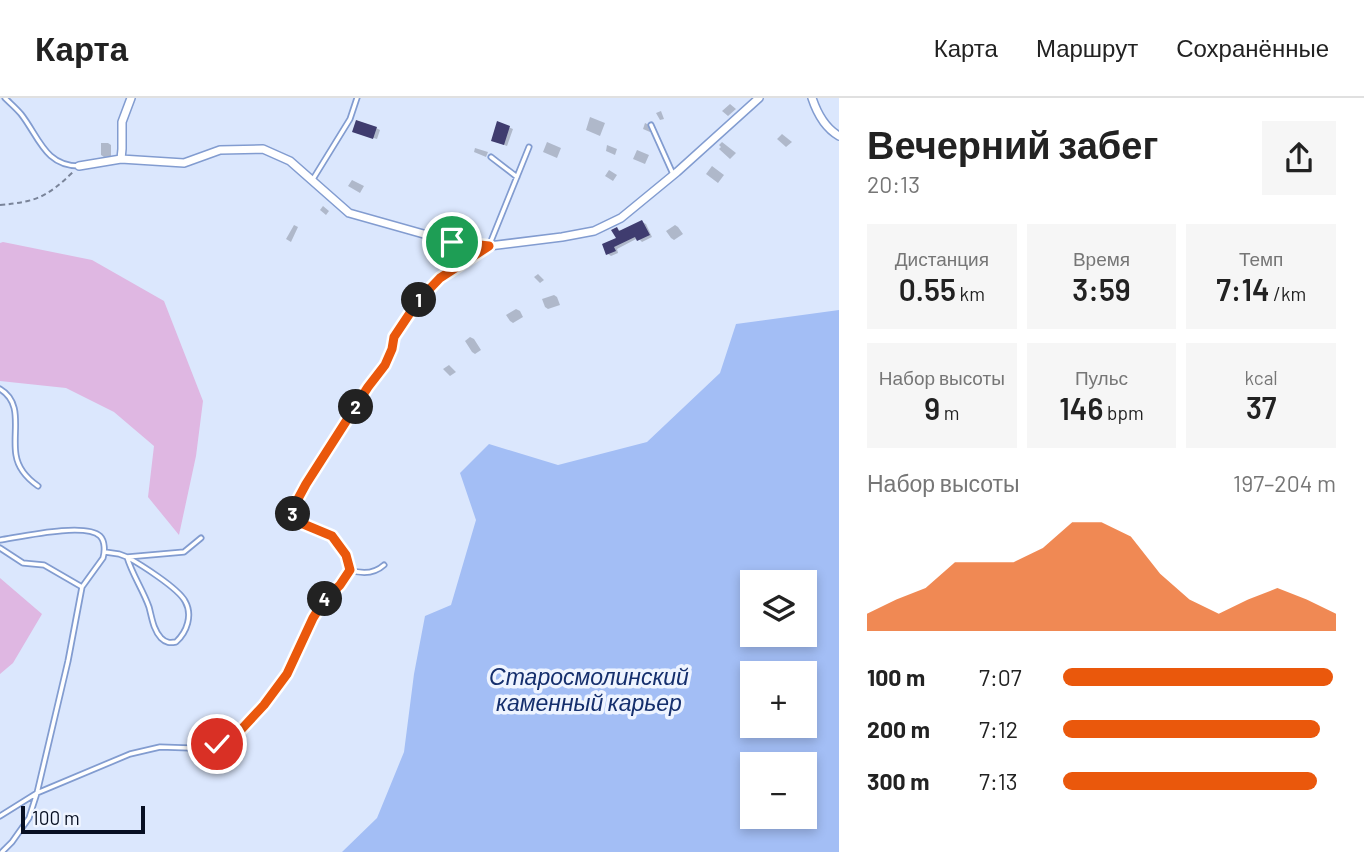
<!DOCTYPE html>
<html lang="ru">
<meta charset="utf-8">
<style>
body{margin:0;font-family:Barlow,sans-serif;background:#f6f6f6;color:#222;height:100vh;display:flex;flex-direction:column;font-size:26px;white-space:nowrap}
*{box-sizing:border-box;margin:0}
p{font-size:23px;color:#767676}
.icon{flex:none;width:38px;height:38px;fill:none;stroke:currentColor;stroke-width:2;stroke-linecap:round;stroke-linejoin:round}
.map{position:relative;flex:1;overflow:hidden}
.details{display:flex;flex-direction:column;background:#fff;width:525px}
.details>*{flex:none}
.fabs{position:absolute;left:740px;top:472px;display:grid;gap:14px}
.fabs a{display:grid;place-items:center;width:77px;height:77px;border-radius:0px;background:#fff;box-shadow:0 4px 10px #0003;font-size:35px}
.scale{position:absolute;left:21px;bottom:18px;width:124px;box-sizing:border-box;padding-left:7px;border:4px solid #070f22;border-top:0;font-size:19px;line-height:24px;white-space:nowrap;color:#070f22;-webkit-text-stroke:5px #eef4ff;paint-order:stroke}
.pin{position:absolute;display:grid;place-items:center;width:60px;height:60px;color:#fff;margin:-30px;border:4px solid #fff;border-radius:50%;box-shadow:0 2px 7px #0007}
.km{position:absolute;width:35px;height:35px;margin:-18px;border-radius:50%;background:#222;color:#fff;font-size:19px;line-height:35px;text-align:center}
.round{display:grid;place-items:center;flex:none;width:74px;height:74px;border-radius:0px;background:#f6f6f6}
.head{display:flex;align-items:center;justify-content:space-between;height:119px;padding:0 28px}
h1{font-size:38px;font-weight:600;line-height:52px}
.figures{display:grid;grid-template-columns:repeat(3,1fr);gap:10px;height:119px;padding:7px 28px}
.figures div{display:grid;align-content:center;border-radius:0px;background:#f6f6f6;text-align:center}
.figures b{font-size:30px;font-weight:600}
.figures small{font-size:19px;font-weight:400}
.figures p{font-size:19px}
.chart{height:196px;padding:14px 28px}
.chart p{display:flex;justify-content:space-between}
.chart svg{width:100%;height:126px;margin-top:7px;fill:#ea580c;opacity:.7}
ul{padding:0 28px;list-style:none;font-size:23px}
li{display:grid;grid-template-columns:112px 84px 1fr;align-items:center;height:52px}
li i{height:18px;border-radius:9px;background:#ea580c}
header{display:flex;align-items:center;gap:42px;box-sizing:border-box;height:98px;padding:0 35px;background:#fff;border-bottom:2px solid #e0e0e0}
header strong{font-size:33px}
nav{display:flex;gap:38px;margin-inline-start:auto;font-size:24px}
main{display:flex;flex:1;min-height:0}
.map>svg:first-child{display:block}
.green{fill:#dfb7e2}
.water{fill:#a3bef5;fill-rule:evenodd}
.shadow{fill:#0003}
.building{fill:#3f3c6f}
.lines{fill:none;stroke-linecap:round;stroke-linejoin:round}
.lane-casing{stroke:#829cd0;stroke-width:7}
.street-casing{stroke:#829cd0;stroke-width:10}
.path{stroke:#7a8499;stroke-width:2;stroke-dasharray:5 3.5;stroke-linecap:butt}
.lane{stroke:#fff;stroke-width:3.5}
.street{stroke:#fff;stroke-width:7}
.route-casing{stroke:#fff;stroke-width:14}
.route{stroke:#ea580c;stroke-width:9}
.labels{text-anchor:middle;stroke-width:7;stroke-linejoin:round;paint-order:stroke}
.water-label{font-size:23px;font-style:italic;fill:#152f6d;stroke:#eef4ff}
</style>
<header>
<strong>Карта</strong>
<nav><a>Карта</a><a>Маршрут</a><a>Сохранённые</a></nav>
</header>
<main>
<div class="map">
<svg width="839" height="754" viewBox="0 0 839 754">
<rect width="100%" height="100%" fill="#dbe7fd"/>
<path class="green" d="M3,144l89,18 72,41 39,100 -7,55 -17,79 -31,-38 6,-51 -40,-34 -48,-24 -66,-7v-138z
M0,480l42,36 -29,49 -13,11z"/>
<path class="water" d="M839,212v542h-497l35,-34 27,-66 10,-78 11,-58 26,-11 25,-85 -16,-47 29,-29 69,21 89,-23 73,-69 16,-49zM752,485h53v52h-53zM752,576h53v52h-53zM752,667h53v52h-53z"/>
<path class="shadow" d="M730,6l6,5 -8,7 -6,-5z
M661,13l3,8 -4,1 -4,-7z
M590,19l15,6 -5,13 -14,-6z
M498,25l15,6 -6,17 -11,-4z
M645,25l6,3 -1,6 -7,-3z
M376,30l4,2 -3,9 -20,-6z
M782,36l10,8 -6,5 -9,-8z
M547,44l14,6 -4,10 -14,-6z
M722,44l14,11 -6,6 -11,-10 2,-2 -2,-2z
M101,45h7l3,2v11l-7,1 -3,-2z
M607,47l10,4 -2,6 -9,-4z
M475,50l13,4 -2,5 -12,-5z
M637,52l12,5 -4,9 -12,-5z
M712,68l12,9 -6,8 -12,-9z
M609,72l8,5 -4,6 -8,-5z
M352,82l12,6 -4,7 -12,-7z
M323,108l6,5 -3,4 -6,-5z
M642,124l4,2 6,13 -10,5 -4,-4 -21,11 1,4 -7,3 -3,-2 10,-15 -1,-10 4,2z
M443,125l6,2 -2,7 -6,-1z
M294,127l4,2 -7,15 -5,-3z
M675,127l3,2 5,7 -9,6 -3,-2 -5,-7z
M538,176l6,6 -4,3 -6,-6z
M554,197l3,2 3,8 -12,4 -3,-2 -3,-8z
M516,211l4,2 3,6 -10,6 -3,-2 -4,-6z
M470,239l4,2 7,11 -6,4 -3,-2 -7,-11z
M449,267l7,7 -6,4 -7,-7z"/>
<path class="building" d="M356,22l21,7 -4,12 -21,-7z
M497,23l13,5 -6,19 -13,-4z
M642,122l8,15 -13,6 -2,-4 -21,10 2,4 -10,4 -4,-11 14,-6 -5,-8 6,-3 2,4z"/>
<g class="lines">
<defs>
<path id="lane" d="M5,0c5,5 11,10 16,16 18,23 24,52 58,52
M651,27l22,49
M491,59l26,20
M313,81l37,-60 7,-21
M0,291c24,14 12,43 16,66 2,13 12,24 22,31
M0,442c20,-3 85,-18 100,-4 5,5 5,15 3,22l-21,29 -14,74 -31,132 -8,25 -17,24 -10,10
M0,450l23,15 21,2 38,22
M105,454l14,2 8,3 57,-5 17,-14
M127,459c13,7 51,31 58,44 8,14 2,31 -9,41 -6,1 -10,1 -15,-4 -8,-9 -9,-20 -12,-31 -6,-17 -17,-33 -22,-50z
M350,472c12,4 24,4 34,-5
M0,718l37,-23 93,-39 30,-7 30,1 27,-4 11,-4 9,-6 27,-29 23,-31 26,-55 9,-17 18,-17 10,-15 -4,-15 -14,-19 -36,-15 -4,-11 14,-26 62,-97 17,-22 7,-16 2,-12 24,-36 22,-24 49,-31 40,-99"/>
<path id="street" d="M812,0c5,15 13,30 27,38
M121,61l1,-10v-27l9,-24
M79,68l42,-7 63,4 36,-13 43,-1 27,12 59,52 103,29 37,4 73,-9 32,-6 27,-13 56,-46 82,-74"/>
</defs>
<use href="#lane" class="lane-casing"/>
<use href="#street" class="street-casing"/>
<path class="path" d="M0,107c36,-3 47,-8 73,-33"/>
<use href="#lane" class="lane"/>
<use href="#street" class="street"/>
</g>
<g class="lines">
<defs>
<path id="route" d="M217,646l11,-4 9,-6 27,-29 23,-31 26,-56 10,-16 17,-17 10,-15 -4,-15 -14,-19 -36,-15 -4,-11 14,-26 62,-97 17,-22 7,-16 2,-12 24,-36 22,-23 49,-32 -37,-4"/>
</defs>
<use href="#route" class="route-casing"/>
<use href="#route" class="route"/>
</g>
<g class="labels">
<g class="water-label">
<text x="589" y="587">Старосмолинский<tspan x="589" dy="26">каменный карьер</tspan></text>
</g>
</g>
</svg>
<div class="fabs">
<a><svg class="icon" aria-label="layers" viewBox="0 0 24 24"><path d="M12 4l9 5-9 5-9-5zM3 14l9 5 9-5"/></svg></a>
<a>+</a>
<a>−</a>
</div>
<div class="scale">100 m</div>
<div class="pin" style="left:452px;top:144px;background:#1e9e55"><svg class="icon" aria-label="arrive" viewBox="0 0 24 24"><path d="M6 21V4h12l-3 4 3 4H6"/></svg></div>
<div class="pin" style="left:217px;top:646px;background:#d93025"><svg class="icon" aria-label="check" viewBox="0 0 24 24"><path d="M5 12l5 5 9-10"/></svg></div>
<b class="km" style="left:419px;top:202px">1</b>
<b class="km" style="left:356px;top:309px">2</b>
<b class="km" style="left:293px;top:416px">3</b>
<b class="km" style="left:325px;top:501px">4</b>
</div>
<section class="details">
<div class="head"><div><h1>Вечерний забег</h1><p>20:13</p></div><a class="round"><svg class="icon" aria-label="share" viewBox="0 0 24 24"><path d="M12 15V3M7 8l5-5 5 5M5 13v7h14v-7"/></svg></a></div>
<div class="figures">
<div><p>Дистанция</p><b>0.55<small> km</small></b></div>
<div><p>Время</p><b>3:59</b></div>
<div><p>Темп</p><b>7:14<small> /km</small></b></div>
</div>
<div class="figures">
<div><p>Набор высоты</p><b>9<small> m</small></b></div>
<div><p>Пульс</p><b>146<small> bpm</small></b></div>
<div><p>kcal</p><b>37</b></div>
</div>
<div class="chart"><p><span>Набор высоты</span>197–204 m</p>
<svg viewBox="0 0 160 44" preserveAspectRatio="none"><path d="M0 44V38L10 33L20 29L30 20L40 20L50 20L60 15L70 6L80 6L90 11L100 24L110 33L120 38L130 33L140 29L150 33L160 38V44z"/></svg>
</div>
<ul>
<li><b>100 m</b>7:07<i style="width:99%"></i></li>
<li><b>200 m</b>7:12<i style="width:94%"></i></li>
<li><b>300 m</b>7:13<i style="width:93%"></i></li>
</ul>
</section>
</main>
